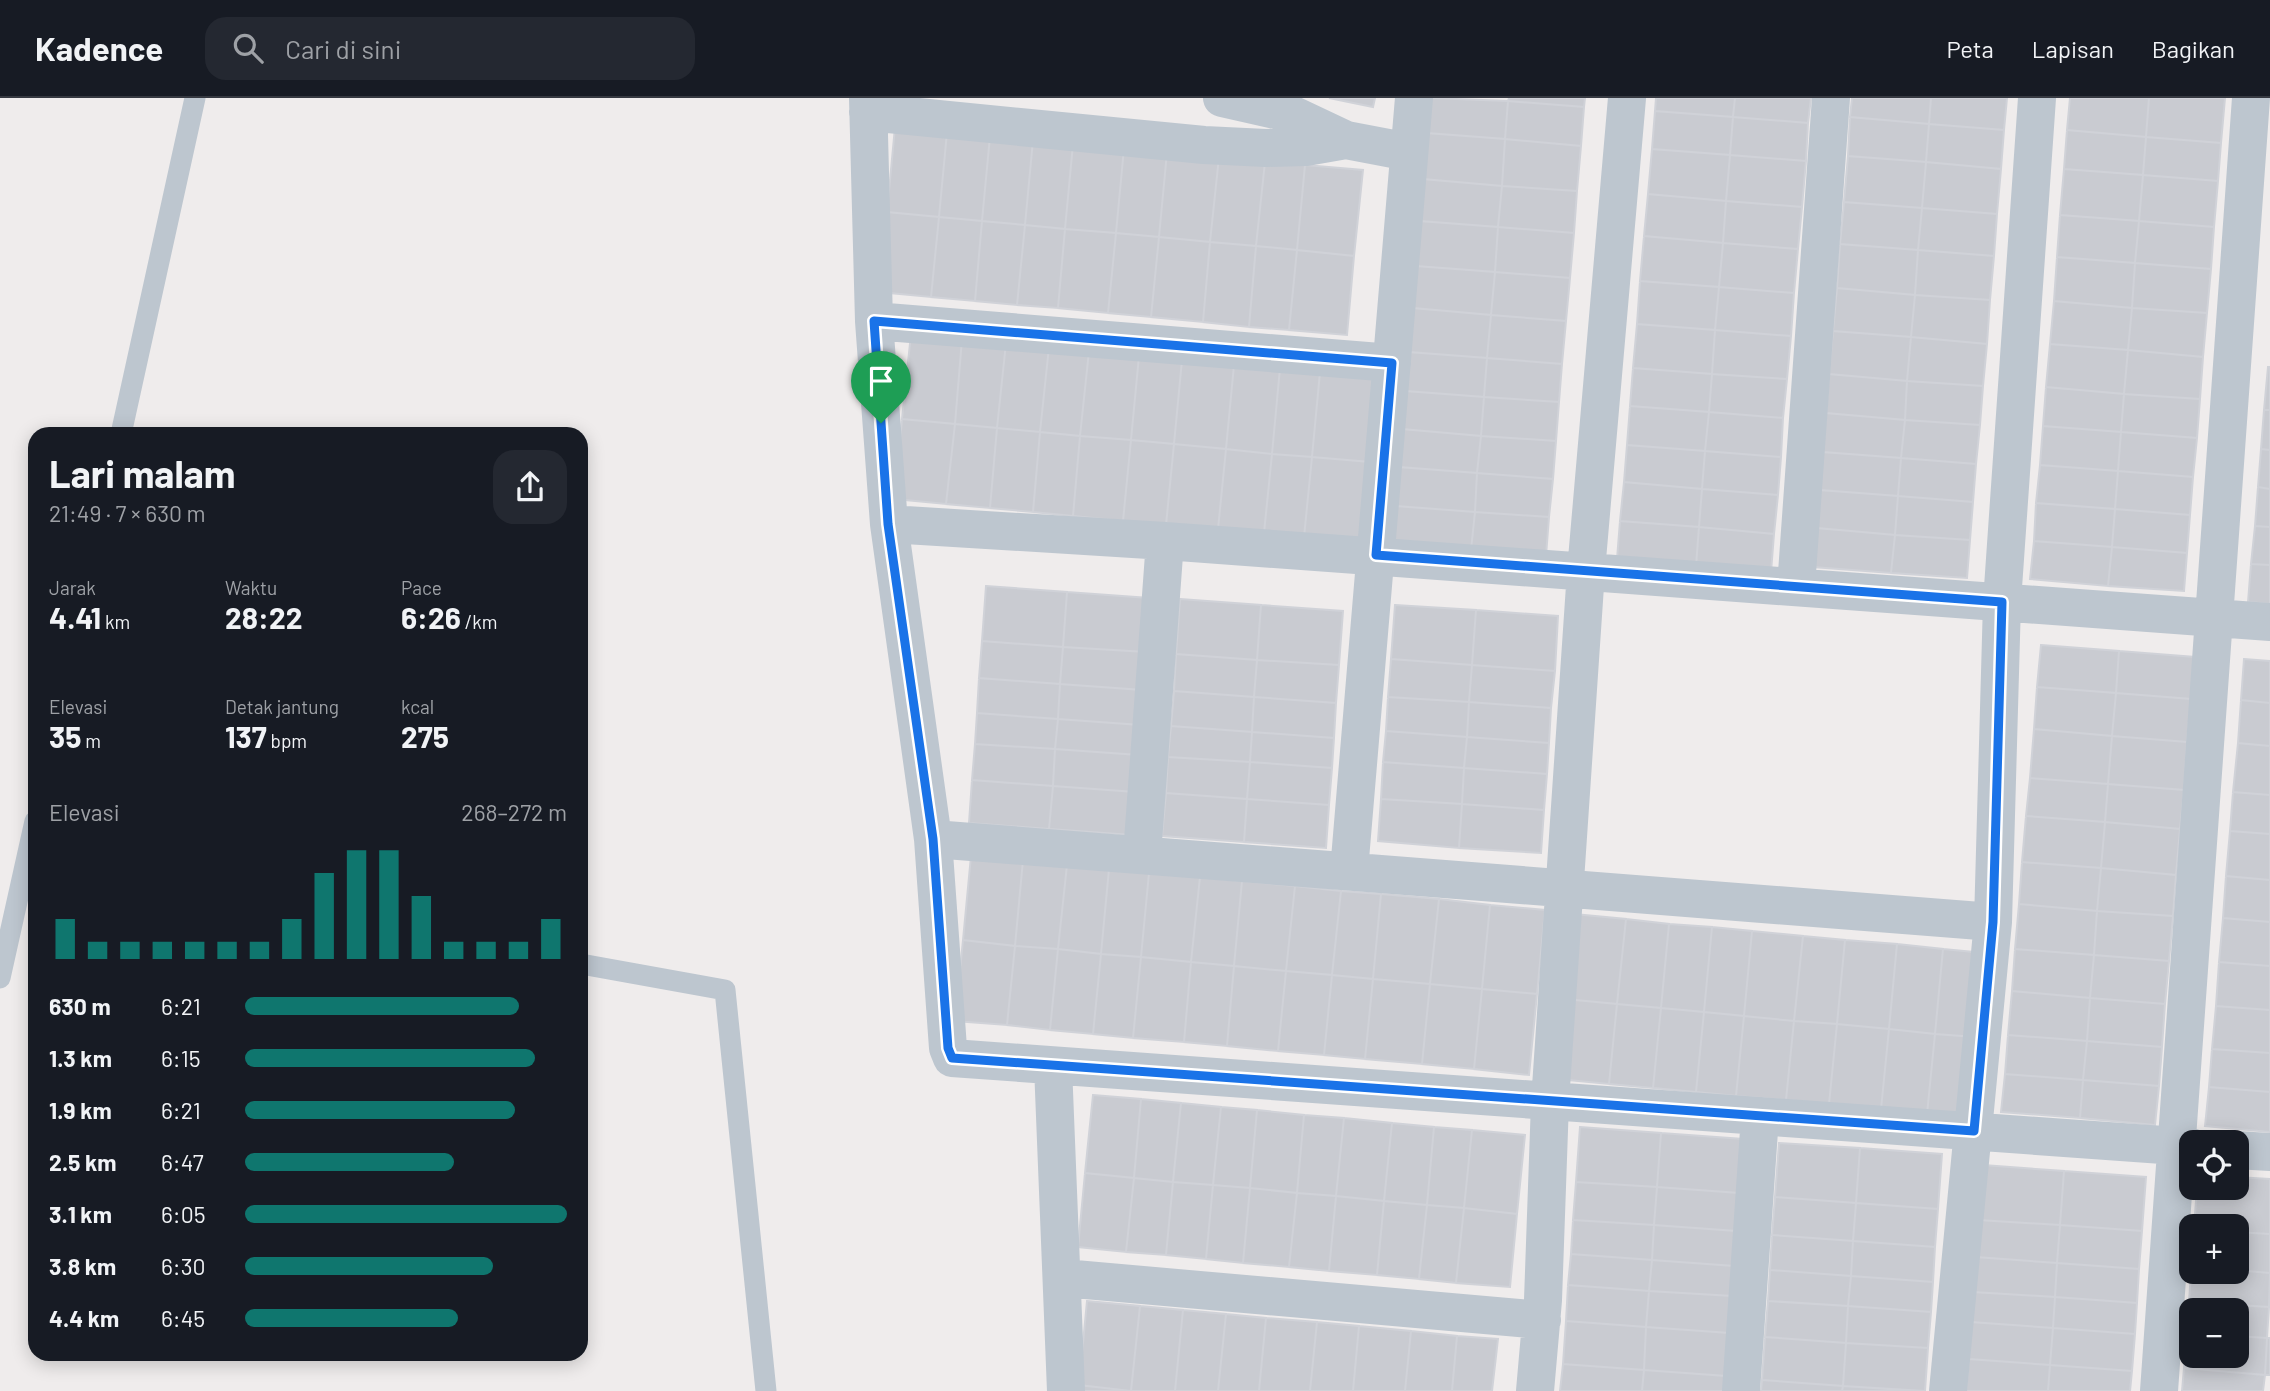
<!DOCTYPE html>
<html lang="id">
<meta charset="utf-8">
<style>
body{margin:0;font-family:Barlow,sans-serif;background:#242831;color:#f1f3f6;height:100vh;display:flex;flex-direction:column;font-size:26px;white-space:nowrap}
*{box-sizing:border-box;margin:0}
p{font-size:23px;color:#9ea1a6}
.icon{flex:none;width:38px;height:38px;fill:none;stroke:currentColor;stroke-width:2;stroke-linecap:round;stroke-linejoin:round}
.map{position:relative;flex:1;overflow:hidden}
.sheet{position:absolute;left:28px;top:329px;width:560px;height:934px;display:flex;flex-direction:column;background:#171b24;border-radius:21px;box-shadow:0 4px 18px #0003}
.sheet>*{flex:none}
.tools{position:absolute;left:2179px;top:1032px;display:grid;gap:14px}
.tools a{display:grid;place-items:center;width:70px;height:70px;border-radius:14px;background:#171b24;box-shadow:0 4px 18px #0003;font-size:35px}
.pin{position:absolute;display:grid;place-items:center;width:60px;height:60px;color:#fff;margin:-72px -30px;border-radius:50% 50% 50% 0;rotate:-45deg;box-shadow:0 0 7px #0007}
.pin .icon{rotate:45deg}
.round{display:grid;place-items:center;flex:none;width:74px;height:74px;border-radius:21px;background:#242831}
.overview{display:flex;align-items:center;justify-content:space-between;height:119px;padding:0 21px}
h1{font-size:38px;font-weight:700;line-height:52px}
.figures{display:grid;grid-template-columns:repeat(3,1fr);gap:10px;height:119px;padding:7px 21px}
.figures div{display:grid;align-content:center}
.figures b{font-size:30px;font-weight:700}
.figures small{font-size:19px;font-weight:400}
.figures p{font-size:19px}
.chart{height:196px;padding:14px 21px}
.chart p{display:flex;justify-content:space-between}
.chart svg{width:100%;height:126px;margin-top:7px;stroke:#0f766e;stroke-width:6}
ul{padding:0 21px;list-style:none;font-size:23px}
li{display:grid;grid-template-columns:112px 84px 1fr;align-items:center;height:52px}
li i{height:18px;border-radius:9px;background:#0f766e}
header{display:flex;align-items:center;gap:42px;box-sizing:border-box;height:98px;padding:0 35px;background:#171b24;border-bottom:2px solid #363941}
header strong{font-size:33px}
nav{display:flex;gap:38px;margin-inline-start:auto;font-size:24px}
.search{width:490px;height:63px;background:#242831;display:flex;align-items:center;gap:18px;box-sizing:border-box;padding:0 24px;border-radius:21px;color:#9ea1a6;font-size:26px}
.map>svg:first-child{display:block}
.building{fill:#c9cbd1;stroke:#d0d2d8;stroke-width:2}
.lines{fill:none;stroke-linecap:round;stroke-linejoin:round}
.lane{stroke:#bdc6cf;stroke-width:21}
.street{stroke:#bdc6cf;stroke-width:38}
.route-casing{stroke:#fff;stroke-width:14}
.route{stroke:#1a73e8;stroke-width:9}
</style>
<header>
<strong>Kadence</strong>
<div class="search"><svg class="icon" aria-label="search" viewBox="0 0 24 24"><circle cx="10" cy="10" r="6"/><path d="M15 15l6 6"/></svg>Cari di sini</div>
<nav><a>Peta</a><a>Lapisan</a><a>Bagikan</a></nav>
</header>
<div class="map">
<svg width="2270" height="1293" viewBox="0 0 2270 1293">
<rect width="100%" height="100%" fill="#efecec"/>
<path class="building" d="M1329,0h46l-2,9z
M1430,0l78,3 -3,38 -78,-6z
M1509,0h76l-1,9 -76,-6z
M1656,0h79l-2,19 -78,-6z
M1735,0h76l-3,25 -75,-6z
M1852,0h79l-2,26 -79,-7z
M1931,0h76l-3,32 -75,-6z
M2070,0h79l-3,39 -79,-7z
M2149,0h76l-4,45 -75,-6z
M1508,3l76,6 -3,39 -76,-7z
M1655,13l78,6 -3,38 -78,-6z
M1733,19l75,6 -2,38 -76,-6z
M1850,19l79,7 -3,38 -78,-6z
M1929,26l75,6 -3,39 -75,-7z
M895,29l52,5 -8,85 -52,-5z
M2067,32l79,7 -3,38 -79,-6z
M947,34l43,4 -8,85 -43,-4z
M1427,35l78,6 -3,47 -79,-7z
M990,38l43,4 -8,85 -43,-4z
M2146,39l75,6 -3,38 -75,-6z
M1505,41l76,7 -4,45 -75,-5z
M1033,42l40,4 -8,85 -40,-4z
M1073,46l51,4 -8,85 -51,-4z
M1124,50l43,4 -8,85 -43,-4z
M1652,51l78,6 -4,46 -78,-7z
M1167,54l52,5 -9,85 -51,-5z
M1730,57l76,6 -4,46 -76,-6z
M1848,58l78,6 -4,46 -78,-6z
M1219,59l46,5 -9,84 -46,-4z
M1265,64l40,3 -8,85 -41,-4z
M1926,64l75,7 -4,45 -75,-6z
M1305,67l58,5 -9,86 -57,-6z
M2064,71l79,6 -4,46 -79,-6z
M2143,77l75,6 -4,46 -75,-6z
M1423,81l79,7 -4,41 -78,-6z
M1502,88l75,5 -3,42 -76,-6z
M1648,96l78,7 -3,42 -79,-7z
M1726,103l76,6 -4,42 -75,-6z
M1844,104l78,6 -4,42 -78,-6z
M1922,110l75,6 -3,42 -76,-6z
M887,114l52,5 -8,80 -52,-5z
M2060,117l79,6 -4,42 -78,-6z
M939,119l43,4 -7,80 -44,-4z
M982,123l43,4 -8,80 -42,-4z
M1420,123l78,6 -3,45 -79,-6z
M2139,123l75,6 -3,42 -76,-6z
M1025,127l40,4 -7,79 -41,-3z
M1498,129l76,6 -4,45 -75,-6z
M1065,131l51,4 -8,80 -50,-5z
M1116,135l43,4 -8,80 -43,-4z
M1644,138l79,7 -4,44 -79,-6z
M1159,139l51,5 -7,80 -52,-5z
M1210,144l46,4 -7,81 -46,-5z
M1723,145l75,6 -4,44 -75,-6z
M1840,146l78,6 -3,45 -78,-7z
M1256,148l41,4 -8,80 -40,-3z
M1297,152l57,6 -7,79 -58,-5z
M1918,152l76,6 -4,44 -75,-5z
M2057,159l78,6 -3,45 -78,-7z
M2135,165l76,6 -4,44 -75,-5z
M1416,168l79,6 -4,43 -78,-7z
M1495,174l75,6 -4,43 -75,-6z
M1640,183l79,6 -4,43 -78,-6z
M1719,189l75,6 -3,43 -76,-6z
M1837,190l78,7 -4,42 -78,-6z
M1915,197l75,5 -3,44 -76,-7z
M2054,203l78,7 -4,42 -78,-6z
M1413,210l78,7 -4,43 -78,-6z
M2132,210l75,5 -4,44 -75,-7z
M1491,217l75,6 -4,43 -75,-6z
M1637,226l78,6 -3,44 -79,-6z
M1715,232l76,6 -4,43 -75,-5z
M1833,233l78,6 -4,44 -78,-7z
M911,236l51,5 -7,85 -53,-5z
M1911,239l76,7 -4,42 -76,-5z
M962,241l44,4 -9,85 -42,-4z
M1006,245l43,4 -9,85 -43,-4z
M2050,246l78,6 -4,44 -78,-7z
M1049,249l40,4 -9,85 -40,-4z
M2128,252l75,7 -3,42 -76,-5z
M1089,253l50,5 -8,84 -51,-4z
M1409,254l78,6 -3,39 -78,-6z
M1139,258l43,4 -8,84 -43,-4z
M1487,260l75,6 -3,38 -75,-5z
M1182,262l52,5 -8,84 -52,-5z
M1234,267l46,3 -8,86 -46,-5z
M2268,269h2v43h-6z
M1280,270l40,4 -8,85 -40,-3z
M1633,270l79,6 -3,38 -79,-6z
M1320,274l58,6 -8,84 -58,-5z
M1712,276l75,5 -4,39 -74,-6z
M1829,276l78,7 -2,39 -79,-7z
M1907,283l76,5 -3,39 -75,-5z
M2046,289l78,7 -3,38 -78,-6z
M1406,293l78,6 -3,39 -79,-7z
M2124,296l76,5 -3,39 -76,-6z
M1484,299l75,5 -3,39 -75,-5z
M1630,308l79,6 -4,39 -78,-6z
M2264,312h6v40l-9,-1z
M1709,314l74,6 -2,39 -76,-6z
M1826,315l79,7 -4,38 -78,-6z
M902,321l53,5 -9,80 -51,-5z
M1905,322l75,5 -4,39 -75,-6z
M955,326l42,4 -7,80 -44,-4z
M2043,328l78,6 -3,39 -78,-6z
M997,330l43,4 -7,80 -43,-4z
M1402,331l79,7 -4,37 -78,-6z
M1040,334l40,4 -7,80 -40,-4z
M2121,334l76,6 -4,39 -75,-6z
M1080,338l51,4 -8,81 -50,-5z
M1481,338l75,5 -3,38 -76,-6z
M1131,342l43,4 -8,81 -43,-4z
M1174,346l52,5 -8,80 -52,-4z
M1627,347l78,6 -3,38 -78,-7z
M1226,351l46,5 -8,79 -46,-4z
M2261,351l9,1v39l-12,-2z
M1705,353l76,6 -3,38 -76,-6z
M1823,354l78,6 -3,38 -78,-6z
M1272,356l40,3 -8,80 -40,-4z
M1312,359l58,5 -8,81 -58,-6z
M1901,360l75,6 -3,38 -75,-6z
M2040,367l78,6 -3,38 -79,-6z
M1399,369l78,6 -2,39 -79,-6z
M2118,373l75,6 -3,38 -75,-6z
M1477,375l76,6 -4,38 -74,-5z
M1624,384l78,7 -3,38 -79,-6z
M2258,389l12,2v38l-15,-1z
M1702,391l76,6 -4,39 -75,-7z
M1820,392l78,6 -3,39 -78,-7z
M1898,398l75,6 -3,38 -75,-5z
M2036,405l79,6 -3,38 -78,-6z
M1396,408l79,6 -4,38 -78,-6z
M2115,411l75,6 -3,38 -75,-6z
M1475,414l74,5 -3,39 -75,-6z
M1620,423l79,6 -3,39 -79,-7z
M2255,428l15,1v38l-19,-1z
M1699,429l75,7 -3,38 -75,-6z
M1817,430l78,7 -4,38 -78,-6z
M1895,437l75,5 -3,38 -76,-5z
M2034,443l78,6 -4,39 -78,-7z
M2112,449l75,6 -3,38 -76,-5z
M2251,466l19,1v39l-22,-2z
M986,488l81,6 -4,55 -81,-6z
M1067,494l82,6 -3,54 -83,-5z
M1180,501l81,6 -4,55 -81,-6z
M1261,507l82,6 -4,54 -82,-5z
M1395,507l81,5 -4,55 -81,-6z
M1476,512l82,6 -3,55 -83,-6z
M982,543l81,6 -3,37 -81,-6z
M2041,547l78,6 -3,42 -79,-6z
M1063,549l83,5 -4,38 -82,-6z
M2119,553l76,6 -4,42 -75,-6z
M1176,556l81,6 -3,37 -80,-6z
M1391,561l81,6 -3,37 -81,-5z
M2244,561l26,2v42l-29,-3z
M1257,562l82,5 -3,38 -82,-6z
M1472,567l83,6 -4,37 -82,-6z
M979,580l81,6 -2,35 -81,-6z
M1060,586l82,6 -2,35 -82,-6z
M2037,589l79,6 -4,43 -78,-7z
M1174,593l80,6 -2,35 -81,-6z
M2116,595l75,6 -4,43 -75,-6z
M1254,599l82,6 -2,35 -82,-6z
M1388,599l81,5 -2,35 -81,-6z
M2241,602l29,3v43l-32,-3z
M1469,604l82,6 -2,35 -82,-6z
M977,615l81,6 -3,30 -80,-5z
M1058,621l82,6 -2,30 -83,-6z
M1171,628l81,6 -2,30 -82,-5z
M2034,631l78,7 -4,48 -78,-6z
M1386,633l81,6 -3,31 -81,-6z
M1252,634l82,6 -2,30 -82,-6z
M2112,638l75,6 -3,48 -76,-6z
M1467,639l82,6 -2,31 -83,-6z
M2238,645l32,3v49l-37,-3z
M975,646l80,5 -2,37 -81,-6z
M1055,651l83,6 -3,37 -82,-6z
M1168,659l82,5 -3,37 -81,-6z
M1250,664l82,6 -3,37 -82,-6z
M1383,664l81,6 -2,36 -81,-5z
M1464,670l83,6 -3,36 -82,-6z
M2030,680l78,6 -3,38 -79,-6z
M972,682l81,6 -4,43 -80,-6z
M2108,686l76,6 -4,39 -75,-7z
M1053,688l82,6 -3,43 -83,-6z
M2233,694l37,3v39l-40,-3z
M1166,695l81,6 -3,43 -82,-6z
M1247,701l82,6 -3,43 -82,-6z
M1381,701l81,5 -3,44 -81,-7z
M1462,706l82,6 -3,43 -82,-5z
M2026,718l79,6 -4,46 -79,-6z
M2105,724l75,7 -4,46 -75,-7z
M2230,733l40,3v46l-44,-4z
M971,758l52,4 -8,86 -52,-6z
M1023,762l44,5 -9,84 -43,-3z
M2022,764l79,6 -4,43 -78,-7z
M1067,767l42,4 -8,85 -43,-5z
M2101,770l75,7 -3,41 -76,-5z
M1109,771l40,4 -8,84 -40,-3z
M1149,775l51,4 -9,85 -50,-5z
M2226,778l44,4v42l-47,-4z
M1200,779l42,4 -8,85 -43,-4z
M1242,783l53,5 -9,85 -52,-5z
M1295,788l46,5 -9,84 -46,-4z
M1341,793l40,3 -8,85 -41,-4z
M1381,796l58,5 -9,85 -57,-5z
M1439,801l51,6 -8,84 -52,-5z
M2019,806l78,7 -3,44 -79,-6z
M1490,807l55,5 -8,84 -55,-5z
M2097,813l76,5 -4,45 -75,-6z
M1574,816l52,5 -9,85 -52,-5z
M2223,820l47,4v44l-51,-4z
M1626,821l43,5 -8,84 -44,-4z
M1669,826l43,3 -8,85 -43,-4z
M1712,829l40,4 -8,85 -40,-4z
M1752,833l51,5 -9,85 -50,-5z
M1803,838l42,4 -8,84 -43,-3z
M963,842l52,6 -8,79 -52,-4z
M1845,842l52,4 -8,85 -52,-5z
M1897,846l46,5 -8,85 -46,-5z
M1015,848l43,3 -8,81 -43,-5z
M1058,851l43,5 -8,80 -43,-4z
M1943,851l41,4 -9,84 -40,-3z
M2015,851l79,6 -4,43 -78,-7z
M1101,856l40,3 -8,81 -40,-4z
M2094,857l75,6 -4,43 -75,-6z
M1141,859l50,5 -7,80 -51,-4z
M1191,864l43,4 -7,80 -43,-4z
M2219,864l51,4v44l-54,-4z
M1234,868l52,5 -8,80 -51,-5z
M1286,873l46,4 -8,80 -46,-4z
M1332,877l41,4 -8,80 -41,-4z
M1373,881l57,5 -8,80 -57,-5z
M1430,886l52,5 -8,80 -52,-5z
M1482,891l55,5 -8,81 -55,-6z
M2012,893l78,7 -3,43 -79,-6z
M2090,900l75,6 -3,43 -75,-6z
M1565,901l52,5 -8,80 -51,-5z
M1617,906l44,4 -8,80 -44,-4z
M2216,908l54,4v43l-58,-4z
M1661,910l43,4 -8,80 -43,-4z
M1704,914l40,4 -8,80 -40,-4z
M1744,918l50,5 -8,79 -50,-4z
M1794,923l43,3 -8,80 -43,-4z
M1837,926l52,5 -8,80 -52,-5z
M1889,931l46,5 -8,80 -46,-5z
M1935,936l40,3 -8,81 -40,-4z
M2008,937l79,6 -4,39 -78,-6z
M2087,943l75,6 -3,39 -76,-6z
M2212,951l58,4v39l-61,-5z
M2005,976l78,6 -3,38 -79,-6z
M2083,982l76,6 -4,39 -75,-7z
M2209,989l61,5v40l-65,-6z
M1093,997l48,4 -7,79 -49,-5z
M1141,1001l40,4 -8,79 -39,-4z
M1181,1005l40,4 -8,78 -40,-3z
M1221,1009l36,3 -7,78 -37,-3z
M1257,1012l47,5 -7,78 -47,-5z
M1304,1017l40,3 -8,78 -39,-3z
M1344,1020l48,5 -8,78 -48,-5z
M1392,1025l42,4 -7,78 -43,-4z
M1434,1029l38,3 -8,78 -37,-3z
M1580,1029l81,6 -4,54 -81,-5z
M1472,1032l53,5 -8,79 -53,-6z
M1661,1035l82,6 -4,54 -82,-6z
M1779,1045l81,5 -4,55 -81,-6z
M1860,1050l82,6 -4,55 -82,-6z
M1983,1067l81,6 -4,54 -81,-5z
M2064,1073l82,6 -4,54 -82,-6z
M1085,1075l49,5 -8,74 -48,-5z
M2236,1079l34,2v55l-34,-2v-5h-42l3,-39h39z
M1134,1080l39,4 -7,73 -40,-3z
M1173,1084l40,3 -7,74 -40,-4z
M1576,1084l81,5 -3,38 -81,-5z
M1213,1087l37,3 -7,75 -37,-4z
M1657,1089l82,6 -3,38 -82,-6z
M1250,1090l47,5 -8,74 -46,-4z
M1297,1095l39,3 -7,75 -40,-4z
M1336,1098l48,5 -7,74 -48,-4z
M1775,1099l81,6 -3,38 -81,-6z
M1384,1103l43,4 -8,74 -42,-4z
M1856,1105l82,6 -3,38 -82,-6z
M1427,1107l37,3 -8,75 -37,-4z
M1464,1110l53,6 -7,73 -54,-4z
M1573,1122l81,5 -2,35 -81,-6z
M1979,1122l81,5 -3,38 -81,-6z
M1654,1127l82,6 -2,35 -82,-6z
M2060,1127l82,6 -3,38 -82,-6z
M2236,1134l34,2v39l-34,-3z
M1772,1137l81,6 -2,35 -81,-6z
M1853,1143l82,6 -2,35 -82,-6z
M1571,1156l81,6 -3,31 -81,-6z
M1976,1159l81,6 -2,34 -82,-5z
M1652,1162l82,6 -2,30 -83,-5z
M2057,1165l82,6 -2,34 -82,-6z
M1770,1172l81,6 -3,30 -80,-5z
M2236,1172l34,3 -1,34 -80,-5 2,-30h45z
M1851,1178l82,6 -2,30 -83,-6z
M1568,1187l81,6 -3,36 -80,-6z
M1649,1193l83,5 -3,37 -83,-6z
M1973,1194l82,5 -2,31 -82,-6z
M2055,1199l82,6 -2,31 -82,-6z
M1087,1203l53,5 -9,85 -52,-6z
M1768,1203l80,5 -2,37 -81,-6z
M2189,1204l80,5 -2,31 -31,-2v-25h-45v22l-4,-1z
M1140,1208l43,4 -8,81h-44z
M1848,1208l83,6 -3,36 -82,-5z
M1183,1212l43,4 -8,77h-43z
M1226,1216l40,4 -7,73h-41z
M1266,1220l51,4 -7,69h-51z
M1566,1223l80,6 -2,43 -81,-6z
M1317,1224l42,4 -6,65h-43z
M1971,1224l82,6 -3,37 -81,-6z
M1359,1228l52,5 -6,60h-52z
M1646,1229l83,6 -3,43 -82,-6z
M2053,1230l82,6 -3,37 -82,-6z
M1411,1233l46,5 -5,55h-47z
M2187,1234l4,1v23h45v-20l31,2 -2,37 -81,-7z
M1457,1238l41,3 -6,52h-40z
M1765,1239l81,6 -3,43 -81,-6z
M2267,1240h3v37h-5z
M1846,1245l82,5 -3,43 -82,-5z
M1969,1261l81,6 -2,26h-82z
M1563,1266l81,6 -2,21h-82z
M2050,1267l82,6 -2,20h-82z
M2184,1270l81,7 -2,16h-81z
M1644,1272l82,6 -1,15h-83z
M1762,1282l81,6 -1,5h-81z
M1079,1287l52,6h-52z
M1843,1288l75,5h-76z"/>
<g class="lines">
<path class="lane" d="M121,336l74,-336
M581,866l144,26 41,401
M0,880l35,-157"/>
<path class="street" d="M868,0l6,223 15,203 44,315 15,209 4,10 1239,89
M1222,0l67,15 57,27 63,12
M868,14l336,33 62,3 40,-1 40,-7
M874,223l518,42
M889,426l276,17 1105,81
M1796,489l35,-489
M933,741l1060,83
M1142,757l23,-314
M1349,773l65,-773
M1053,968l13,325
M2236,1052l34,2
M1063,1180l479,42
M1535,1293l8,-91 7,-198 36,-531 41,-473
M1741,1293l19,-275
M1948,1293l45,-469 9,-320 35,-504
M2159,1293l92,-1293"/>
</g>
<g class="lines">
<defs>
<path id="route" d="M874,223l518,42 -16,192 626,47 -9,320 -19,209 -1022,-73 -4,-10 -15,-209 -45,-315z"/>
</defs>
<use href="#route" class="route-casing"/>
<use href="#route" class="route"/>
</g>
</svg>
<div class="tools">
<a><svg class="icon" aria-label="locate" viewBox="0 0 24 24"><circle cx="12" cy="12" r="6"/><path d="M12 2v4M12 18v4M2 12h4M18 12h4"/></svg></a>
<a>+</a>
<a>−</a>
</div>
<div class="pin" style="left:881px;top:325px;background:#1e9e55"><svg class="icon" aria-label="arrive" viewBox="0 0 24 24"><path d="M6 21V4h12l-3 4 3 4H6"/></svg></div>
<section class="sheet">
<div class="overview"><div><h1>Lari malam</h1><p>21:49 · 7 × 630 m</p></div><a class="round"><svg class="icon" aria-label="share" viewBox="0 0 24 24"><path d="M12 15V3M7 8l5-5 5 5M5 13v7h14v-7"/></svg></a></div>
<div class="figures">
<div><p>Jarak</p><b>4.41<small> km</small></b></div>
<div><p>Waktu</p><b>28:22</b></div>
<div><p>Pace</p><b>6:26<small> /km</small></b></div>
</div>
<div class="figures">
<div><p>Elevasi</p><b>35<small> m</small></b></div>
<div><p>Detak jantung</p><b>137<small> bpm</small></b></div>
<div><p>kcal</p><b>275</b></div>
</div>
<div class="chart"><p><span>Elevasi</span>268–272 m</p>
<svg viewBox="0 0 160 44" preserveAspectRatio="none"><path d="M5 44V30M15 44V38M25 44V38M35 44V38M45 44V38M55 44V38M65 44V38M75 44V30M85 44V14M95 44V6M105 44V6M115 44V22M125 44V38M135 44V38M145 44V38M155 44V30"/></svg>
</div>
<ul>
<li><b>630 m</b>6:21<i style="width:85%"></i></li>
<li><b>1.3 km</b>6:15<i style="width:90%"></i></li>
<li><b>1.9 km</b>6:21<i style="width:84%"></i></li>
<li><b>2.5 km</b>6:47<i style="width:65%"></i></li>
<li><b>3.1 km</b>6:05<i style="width:100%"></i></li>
<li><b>3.8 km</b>6:30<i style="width:77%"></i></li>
<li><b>4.4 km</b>6:45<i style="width:66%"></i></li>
</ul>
</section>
</div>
